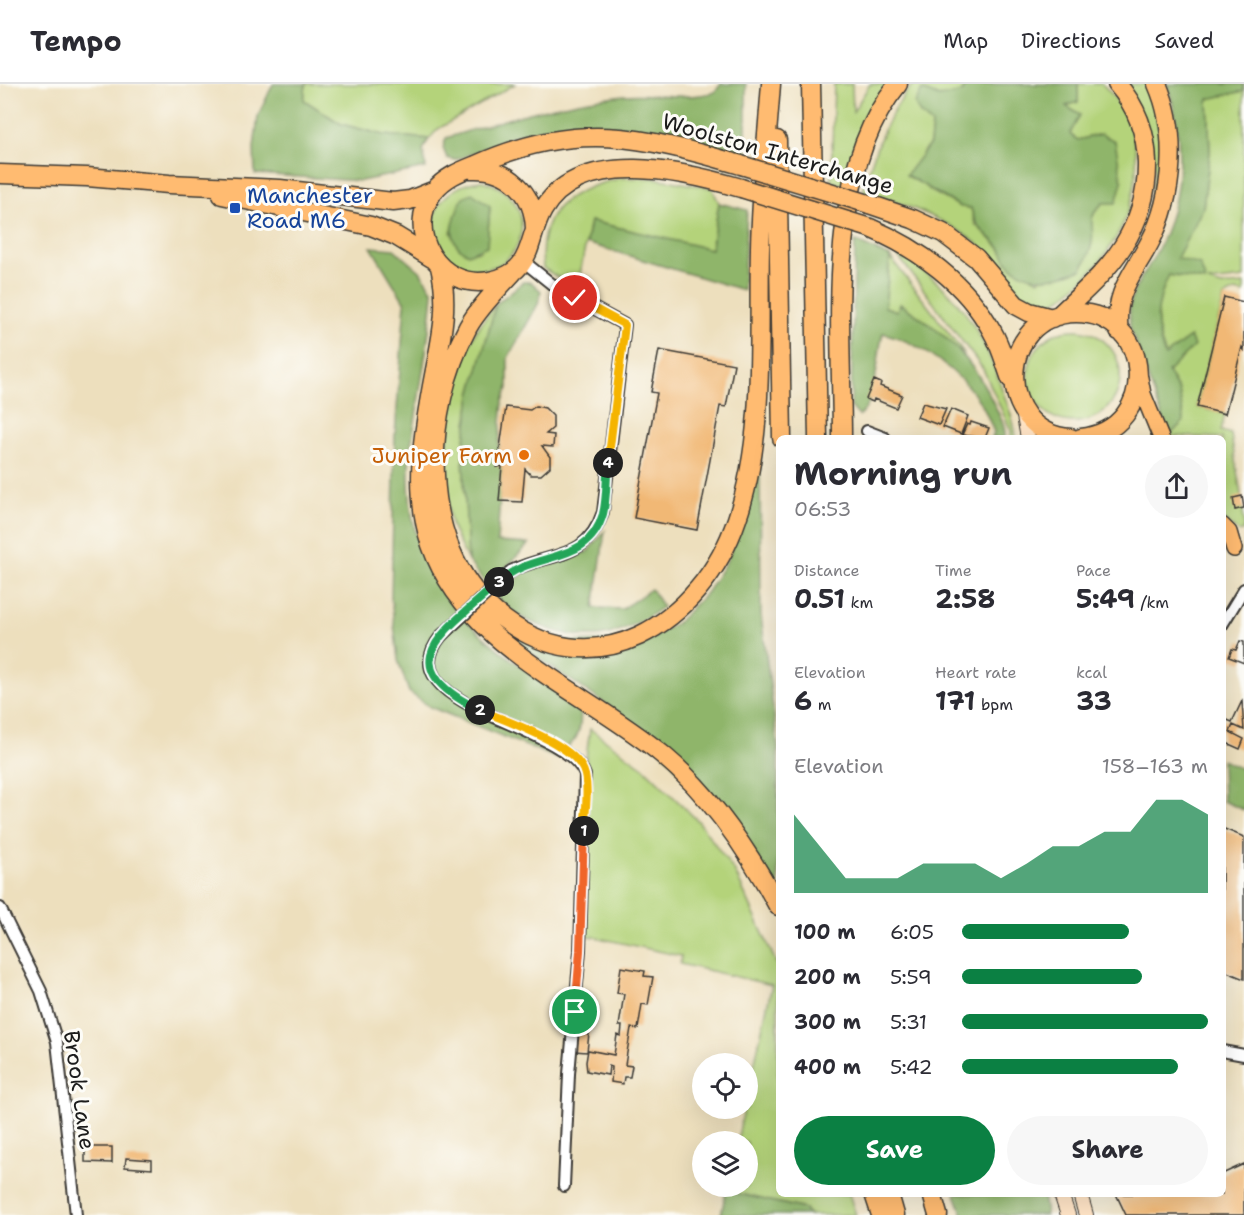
<!DOCTYPE html>
<meta charset="utf-8">
<style>
body{margin:0;font-family:"Shantell Sans",sans-serif;background:#f7f7f7;color:#2b2b33;height:100vh;display:flex;flex-direction:column;font-size:22px;white-space:nowrap}
*{box-sizing:border-box;margin:0}
p{font-size:20px;color:#7c7c81}
.icon{flex:none;width:33px;height:33px;fill:none;stroke:currentColor;stroke-width:2;stroke-linecap:round;stroke-linejoin:round}
.map{position:relative;flex:1;overflow:hidden}
.drawer{position:absolute;left:776px;top:351px;width:450px;height:762px;display:flex;flex-direction:column;background:#fff;border-radius:9px;box-shadow:0 6px 24px #0002}
.drawer>*{flex:none}
.tools{position:absolute;left:692px;top:969px;display:grid;gap:12px}
.tools a{display:grid;place-items:center;width:66px;height:66px;border-radius:50%;background:#fff;box-shadow:0 6px 24px #0002;font-size:30px}
.pin{position:absolute;display:grid;place-items:center;width:51px;height:51px;color:#fff;margin:-26px;border:3px solid #fff;border-radius:50%;box-shadow:0 2px 6px #0007}
.km{position:absolute;width:30px;height:30px;margin:-15px;border-radius:50%;background:#222;color:#fff;font-size:16px;line-height:30px;text-align:center}
.round{display:grid;place-items:center;flex:none;width:63px;height:63px;border-radius:32px;background:#f7f7f7}
.overview{display:flex;align-items:center;justify-content:space-between;height:102px;padding:0 18px}
h1{font-size:33px;font-weight:700;line-height:45px}
.stats{display:grid;grid-template-columns:repeat(3,1fr);gap:9px;height:102px;padding:6px 18px}
.stats div{display:grid;align-content:center}
.stats b{font-size:26px;font-weight:700}
.stats small{font-size:16px;font-weight:400}
.stats p{font-size:16px}
.chart{height:168px;padding:12px 18px}
.chart p{display:flex;justify-content:space-between}
.chart svg{width:100%;height:108px;margin-top:6px;fill:#0b8043;opacity:.7}
.cta{display:flex;gap:12px;margin-top:auto;padding:12px 18px}
.cta a{flex:1;height:69px;border-radius:36px;background:#0b8043;color:#fff;font-size:24px;font-weight:700;line-height:69px;text-align:center}
.cta a+a{background:#f7f7f7;color:#2b2b33}
ul{padding:0 18px;list-style:none;font-size:20px}
li{display:grid;grid-template-columns:96px 72px 1fr;align-items:center;height:45px}
li i{height:15px;border-radius:8px;background:#0b8043}
header{display:flex;align-items:center;gap:36px;box-sizing:border-box;height:84px;padding:0 30px;background:#fff;border-bottom:2px solid #e1e1e2}
header strong{font-size:28px}
nav{display:flex;gap:33px;margin-inline-start:auto;font-size:21px}
.map>svg:first-child{display:block}
.green{fill:#b4d37a;stroke:#68784b;stroke-width:1.5;fill-rule:evenodd}
.forest{fill:#8fb56a;stroke:#566843;stroke-width:1.5}
.building{fill:#f1b875}
.lines{fill:none;stroke-linecap:round;stroke-linejoin:round}
.street-casing{stroke:#3b3934;stroke-width:14}
.secondary-casing{stroke:#3b3934;stroke-width:16}
.primary-casing{stroke:#3b3934;stroke-width:18}
.highway-casing{stroke:#3b3934;stroke-width:21}
.street{stroke:#fff;stroke-width:10}
.secondary{stroke:#ffe4c6;stroke-width:14}
.primary{stroke:#ffbb71;stroke-width:15}
.highway{stroke:#ffbb71;stroke-width:18}
.street-bridge-casing{stroke:#3b3934;stroke-width:14;stroke-linecap:butt}
.highway-bridge-casing{stroke:#3b3934;stroke-width:21;stroke-linecap:butt}
.street-bridge{stroke:#fff;stroke-width:10}
.highway-bridge{stroke:#ffbb71;stroke-width:18}
.split-1-casing{stroke:#fff;stroke-width:12}
.split-2-casing{stroke:#fff;stroke-width:12}
.split-3-casing{stroke:#fff;stroke-width:12}
.split-4-casing{stroke:#fff;stroke-width:12}
.split-5-casing{stroke:#fff;stroke-width:12}
.split-1{stroke:#f0652b;stroke-width:8}
.split-2{stroke:#f5b400;stroke-width:8}
.split-3{stroke:#22a559;stroke-width:8}
.split-4{stroke:#22a559;stroke-width:8}
.split-5{stroke:#f5b400;stroke-width:8}
.transit-dot{fill:#1a4fb4;stroke:#fdfcf7;stroke-width:2}
.food-dot{fill:#e8710a;stroke:#fdfcf7;stroke-width:2}
.labels{text-anchor:middle;stroke-width:6;stroke-linejoin:round;paint-order:stroke}
.street-label{font-size:22px;fill:#1c1c1c;stroke:#fdfcf7}
.transit-label{font-size:22px;fill:#164399;stroke:#fdfcf7;text-anchor:start}
.food-label{font-size:22px;fill:#c56008;stroke:#fdfcf7;text-anchor:end}
</style>
<header>
<strong>Tempo</strong>
<nav><a>Map</a><a>Directions</a><a>Saved</a></nav>
</header>
<div class="map">
<svg width="1244" height="1131" viewBox="0 0 1244 1131">
<rect width="100%" height="100%" fill="#fdfcf7"/>
<filter id="ink" filterUnits="userSpaceOnUse"><feTurbulence type="fractalNoise" baseFrequency=".0167" numOctaves="2"/><feDisplacementMap in="SourceGraphic" scale="12" xChannelSelector="R" yChannelSelector="G"/><feConvolveMatrix kernelMatrix="1 2 1 2 8 2 1 2 1" color-interpolation-filters="sRGB"/></filter>
<filter id="wash" filterUnits="userSpaceOnUse"><feTurbulence type="fractalNoise" baseFrequency=".008" numOctaves="4" result="noise"/><feDisplacementMap in="SourceGraphic" scale="24" xChannelSelector="R" yChannelSelector="G"/><feGaussianBlur stdDeviation="1.35" result="paint"/><feColorMatrix in="noise" values="0 0 0 0 0 0 0 0 0 0 0 0 0 0 0 0 0 1.4 0 .05"/><feComposite in="paint" operator="in"/></filter>
<g filter="url(#wash)">
<rect width="100%" height="100%" fill="#eddfbd"/>
<path class="green" d="M306,0h209l-77,45 -9,10 -45,-4 -43,-11 -37,-24z
M834,0h18l1,28 17,-28h19l-43,102 -15,-4z
M965,0l-2,8 -24,5 -16,-6 -3,23 12,10 -2,20 -7,8 6,38 32,17 10,1 4,16 25,24 11,19 28,13 53,-40c-2,-17 -2,-25 11,-37l-2,-69 -23,6 -9,-6 11,-19 -14,-9 12,-4v-18h24c60,55 34,149 -21,197 -9,7 -20,21 -33,22 -33,3 -43,-35 -63,-53 -34,-30 -79,-46 -122,-58 11,-41 22,-74 49,-107z
M1127,0h20c19,53 17,79 2,132l6,-47z
M1244,7v187l-36,4 14,4 22,-2v9l-9,-2 -11,6 -27,110 28,7 -4,17 10,3c4,33 13,64 13,96l-5,2 -16,-13 -1,-81 -53,-2 15,-16 -5,-29 -11,-19 25,-26 -3,-9 -24,19c-12,-31 -11,-51 2,-81l38,6 -30,-23 27,-50 7,-56 -2,-53z
M621,94h33l58,10 7,15 -8,47 -121,-29 -13,69 -34,-22c-6,-59 26,-78 78,-90z
M482,97c64,16 43,98 -12,87 -12,-2 -23,-9 -29,-20 -21,-34 6,-64 41,-67zM463,113l27,10 -2,23 -8,21c-19,4 -21,-4 -29,-19z
M896,169c60,35 84,72 106,136 5,16 13,32 14,49h-5v-7l-28,-62z
M890,173l75,97 -64,-50 -4,7 -12,-4z
M496,220l-25,91 -8,60 5,106c-5,-12 -14,-25 -17,-38 -10,-45 -3,-120 12,-164 7,-21 20,-38 33,-55z
M1028 292a46 46 0 1 1 92 0a46 46 0 1 1-92 0Z
M590,645l53,38 56,55 36,50 43,95v227h71l7,21h-47l-4,-6 -79,-18 1,-4 20,-1v-44l-10,-1 7,-32 3,-1v-11l25,-112 -92,-21 1,-8 -96,-21 1,-177z"/>
<path class="forest" d="M273,0h33l-2,16 37,24 43,11 45,4 -6,11 3,18 -65,13 -106,-7 -1,-26 4,-32z
M721,0h25v71c-70,-22 -145,-40 -218,-23 -25,6 -49,20 -73,28l-8,-2 -4,-10 3,-10c59,-19 115,-36 178,-43 31,-3 61,6 91,-3z
M965,0h113v18l-12,4 14,9 -10,19 8,6 23,-6 14,7 7,41 -6,21h-13c-18,17 -8,18 -11,39 -1,9 -6,18 -10,27 -24,9 -47,16 -70,-2 -6,-4 -8,-13 -12,-19 -14,-17 -24,-17 -29,-40l-10,-1 -55,-32 24,-31 2,-20 -12,-10 -5,-10 7,-14 17,7 24,-5z
M1167,0h77v7l-36,8 2,53 -7,56 -26,50 23,7 6,16 -37,-6c-14,30 -15,50 -4,81l25,-19 4,9 -26,26 11,19 5,30 -15,15 -39,-109c-3,-37 9,-42 25,-72 28,-53 31,-114 12,-171z
M472,109l18,13 -3,40 -19,8c-25,-12 -14,-38 -5,-57z
M719,119l28,7 -4,80 -157,-47 4,-22 121,28z
M855,157l35,16 -5,50 12,4 3,-7c46,29 73,54 96,104 4,9 10,19 9,30h-13l2,-6c-4,-9 -8,-21 -14,-30 -21,-31 -61,-60 -97,-69 -6,20 -6,71 -24,83l-8,-9z
M371,163l23,2 26,22 13,21c-3,42 -11,82 -17,123 -2,16 -7,33 -7,50 -4,132 75,175 171,243 3,27 -5,34 -24,50l-126,-51 -21,-15 -11,-32 -7,-62 4,-163 10,-132z
M523,198h8l10,9 -3,13 -30,54v30l-5,13 -6,65h5l-5,76 32,2 -41,42 -20,-25 -5,-106 8,-60 25,-91z
M760,366l1,165 17,132v142l-132,-157 -123,-85 -28,-27 36,22 117,-2 29,-17 30,-31 21,-33z
M605,447l-11,77 28,1 29,-20 12,18c-17,12 -34,21 -54,27 -35,9 -89,-11 -112,-36l29,-28 61,-18z
M1222,676l22,10v40l-21,-9z
M726,1107l79,18 4,6h-88z
M955,1110h88l3,21h-83z"/>
<g id="blocks">
<path class="building" d="M1224,213l20,5v48l-2,-3 -17,67 -28,-7z
M659,266l75,14 -8,43 -6,-1 -23,124 -63,-12 23,-125 -6,-1z
M874,296l7,3 -1,3 22,9 -6,13 -22,-9 -1,3 -7,-3z
M923,319l23,6 -7,16 -22,-8z
M536,322l9,2 8,8v12l-7,6 8,1 -1,12 -11,-1 8,11v10l-9,8h-10l-6,-6 -3,33 -23,-1 3,-35 -5,1 9,-60 24,3z
M951,325l17,7 -7,18 -18,-7z
M971,338l18,6 -4,10 -23,-3 5,-11 3,1z
M1242,412l2,12 -9,2 -2,-12z
M1240,557l4,1v21l-15,-6 3,-8 4,1z
M1242,617l2,29 -11,-5 -3,7 14,7 -4,10 -18,-8v-17l3,-5 7,3z
M1222,744l22,9v142l-22,-9z
M621,883l24,4 -1,5 9,1 -5,28 -6,-1 -4,25 -7,-1 -6,37 7,1 -2,11h-6l-1,7 -12,-2 1,-15 -3,-1 -1,9 -21,-4 -1,-9 2,-12 26,5 3,-20 4,1 1,-10h-3l5,-32 -7,-1z
M581,915l12,1 -1,11 -12,-1z
M575,948l14,1 -2,19 -13,-1z
M85,1063h27v16l-27,-1z
M126,1074l26,2v9l-27,-2z
M1244,1080v51h-118l-10,-21h106v-20z"/>
</g>
</g>
<g filter="url(#ink)">
<use href="#blocks" fill-opacity="0" stroke="#3b3934" stroke-width="1.5"/>
<g class="lines">
<defs>
<path id="street" d="M867,347l18,7
M511,487c39,-20 75,-8 92,-59l22,-187 -67,-36 -35,-28
M1222,541l22,-36
M441,552c-57,71 126,87 144,139l-5,176 -11,123 -5,112
M0,824l41,83 16,51 19,173
M1222,967l22,4"/>
<path id="secondary" d="M1023,327l5,27
M1061,1110l7,21
M1080,1110l6,21"/>
<path id="primary" d="M1140,294l3,16 18,44
M1222,441l7,7 5,17"/>
<path id="highway" d="M811,0l7,354
M777,56l5,298
M741,81c-99,-29 -166,-45 -265,0 -15,6 -31,12 -42,26 -31,40 5,99 55,90 46,-8 37,-41 54,-71 37,-64 143,-38 198,-22
M471,85c37,-2 63,23 64,60
M0,90l87,3 82,7 111,5 113,13 17,-2 25,-10
M222,111l149,31 25,10 36,22
M869,120l44,15 30,14 33,25 40,47 13,7 23,6
M870,144c49,21 96,55 122,103 9,15 13,32 19,48
M440,183c9,36 2,68 -5,103 -11,57 -23,118 -4,175 36,103 154,145 232,210 49,41 85,95 115,151
M515,186c-16,18 -35,36 -47,57 -45,84 -52,217 27,285 97,83 207,11 242,-93 29,-85 21,-183 23,-271 1,-54 7,-109 11,-164
M1058,232c23,-22 48,-43 65,-70 32,-51 34,-116 -6,-162
M1119,247c-6,-38 15,-58 31,-89 24,-46 28,-111 7,-158
M842,354c0,-110 -18,-264 56,-354
M1071,354c-78,-5 -75,-124 5,-125 78,0 85,116 5,125
M874,1110l7,21
M889,1110l6,21
M932,1110l6,21"/>
</defs>
<use href="#street" class="street-casing"/>
<use href="#secondary" class="secondary-casing"/>
<use href="#primary" class="primary-casing"/>
<use href="#highway" class="highway-casing"/>
<use href="#street" class="street"/>
<use href="#secondary" class="secondary"/>
<use href="#primary" class="primary"/>
<use href="#highway" class="highway"/>
<defs>
<path id="street-bridge" d="M441,552l70,-65"/>
<path id="highway-bridge" d="M741,81l128,39
M741,104l129,40"/>
</defs>
<use href="#street-bridge" class="street-bridge-casing"/>
<use href="#highway-bridge" class="highway-bridge-casing"/>
<use href="#street-bridge" class="street-bridge"/>
<use href="#highway-bridge" class="highway-bridge"/>
</g>
</g>
<g class="lines" filter="url(#ink)">
<defs>
<path id="split-1" d="M575,928l5,-61 4,-120"/>
<path id="split-2" d="M480,626c26,11 99,35 105,65 4,17 0,38 -1,56"/>
<path id="split-3" d="M480,626c-96,-47 -32,-80 19,-128"/>
<path id="split-4" d="M499,498c35,-33 89,-15 104,-68 4,-16 3,-35 5,-51"/>
<path id="split-5" d="M575,214l50,27 -17,138"/>
</defs>
<use href="#split-1" class="split-1-casing"/>
<use href="#split-2" class="split-2-casing"/>
<use href="#split-3" class="split-3-casing"/>
<use href="#split-4" class="split-4-casing"/>
<use href="#split-5" class="split-5-casing"/>
<use href="#split-1" class="split-1"/>
<use href="#split-2" class="split-2"/>
<use href="#split-3" class="split-3"/>
<use href="#split-4" class="split-4"/>
<use href="#split-5" class="split-5"/>
</g>
<rect class="transit-dot" x="229" y="118" width="12" height="12" rx="3"/>
<circle class="food-dot" cx="524" cy="371" r="6"/>
<g class="labels">
<g class="street-label">
<text transform="translate(778 69) rotate(16)" y="8">Woolston Interchange</text>
<text transform="translate(80 1006) rotate(82)" y="8">Brook Lane</text>
</g>
<g class="transit-label">
<text x="247" y="119">Manchester<tspan x="247" dy="25">Road M6</tspan></text>
</g>
<g class="food-label">
<text x="512" y="379">Juniper Farm</text>
</g>
</g>
</svg>
<div class="tools">
<a><svg class="icon" aria-label="locate" viewBox="0 0 24 24"><circle cx="12" cy="12" r="6"/><path d="M12 2v4M12 18v4M2 12h4M18 12h4"/></svg></a>
<a><svg class="icon" aria-label="layers" viewBox="0 0 24 24"><path d="M12 4l9 5-9 5-9-5zM3 14l9 5 9-5"/></svg></a>
</div>
<div class="pin" style="left:575px;top:928px;background:#1e9e55"><svg class="icon" aria-label="arrive" viewBox="0 0 24 24"><path d="M6 21V4h12l-3 4 3 4H6"/></svg></div>
<div class="pin" style="left:575px;top:214px;background:#d93025"><svg class="icon" aria-label="check" viewBox="0 0 24 24"><path d="M5 12l5 5 9-10"/></svg></div>
<b class="km" style="left:584px;top:747px">1</b>
<b class="km" style="left:480px;top:626px">2</b>
<b class="km" style="left:499px;top:498px">3</b>
<b class="km" style="left:608px;top:379px">4</b>
<section class="drawer">
<div class="overview"><div><h1>Morning run</h1><p>06:53</p></div><a class="round"><svg class="icon" aria-label="share" viewBox="0 0 24 24"><path d="M12 15V3M7 8l5-5 5 5M5 13v7h14v-7"/></svg></a></div>
<div class="stats">
<div><p>Distance</p><b>0.51<small> km</small></b></div>
<div><p>Time</p><b>2:58</b></div>
<div><p>Pace</p><b>5:49<small> /km</small></b></div>
</div>
<div class="stats">
<div><p>Elevation</p><b>6<small> m</small></b></div>
<div><p>Heart rate</p><b>171<small> bpm</small></b></div>
<div><p>kcal</p><b>33</b></div>
</div>
<div class="chart"><p><span>Elevation</span>158–163 m</p>
<svg viewBox="0 0 160 44" preserveAspectRatio="none"><path d="M0 44V12L10 25L20 38L30 38L40 38L50 32L60 32L70 32L80 38L90 32L100 25L110 25L120 19L130 19L140 6L150 6L160 12V44z"/></svg>
</div>
<ul>
<li><b>100 m</b>6:05<i style="width:68%"></i></li>
<li><b>200 m</b>5:59<i style="width:73%"></i></li>
<li><b>300 m</b>5:31<i style="width:100%"></i></li>
<li><b>400 m</b>5:42<i style="width:88%"></i></li>
</ul>
<div class="cta"><a>Save</a><a>Share</a></div>
</section>
</div>
